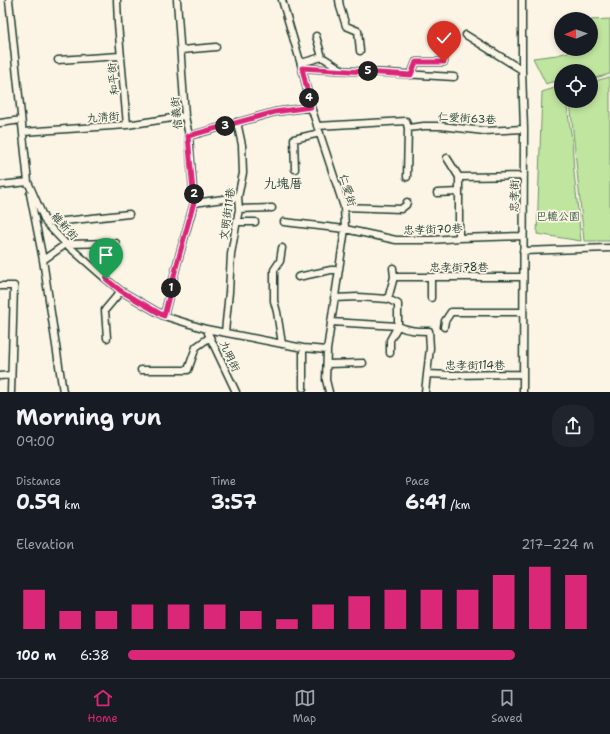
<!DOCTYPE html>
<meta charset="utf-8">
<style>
body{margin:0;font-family:"Shantell Sans","LXGW WenKai TC",sans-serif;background:#20242c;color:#f1f3f6;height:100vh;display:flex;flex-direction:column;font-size:15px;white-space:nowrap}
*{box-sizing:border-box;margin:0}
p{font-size:13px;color:#9ea1a6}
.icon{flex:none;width:22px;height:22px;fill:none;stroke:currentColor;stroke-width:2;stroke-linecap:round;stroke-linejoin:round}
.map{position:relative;height:392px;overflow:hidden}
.drawer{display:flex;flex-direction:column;background:#171b24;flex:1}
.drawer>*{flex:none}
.needle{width:26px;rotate:268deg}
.controls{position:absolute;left:554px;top:12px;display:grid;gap:8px}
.controls a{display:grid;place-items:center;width:44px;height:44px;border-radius:50%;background:#171b24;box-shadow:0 2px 6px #0003;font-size:20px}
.pin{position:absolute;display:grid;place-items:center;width:34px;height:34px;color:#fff;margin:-41px -17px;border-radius:50% 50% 50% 0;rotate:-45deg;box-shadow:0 0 4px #0007}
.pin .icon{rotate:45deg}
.km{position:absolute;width:20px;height:20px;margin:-10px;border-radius:50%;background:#222;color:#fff;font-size:11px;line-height:20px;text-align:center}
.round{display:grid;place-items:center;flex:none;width:42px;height:42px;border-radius:16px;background:#20242c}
.headline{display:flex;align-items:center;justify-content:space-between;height:68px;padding:0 16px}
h1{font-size:22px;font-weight:700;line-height:30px}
.figures{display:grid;grid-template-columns:repeat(3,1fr);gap:6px;height:68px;padding:4px 16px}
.figures div{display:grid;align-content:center}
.figures b{font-size:20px;font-weight:700}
.figures small{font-size:11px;font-weight:400}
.figures p{font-size:11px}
.chart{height:112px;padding:8px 16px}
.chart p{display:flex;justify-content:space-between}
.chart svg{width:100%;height:72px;margin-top:4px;stroke:#db2777;stroke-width:6}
ul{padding:0 16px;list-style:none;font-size:13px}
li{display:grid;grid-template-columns:64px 48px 1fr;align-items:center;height:30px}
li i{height:10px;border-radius:5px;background:#db2777}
.tabs{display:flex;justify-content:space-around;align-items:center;height:56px;border-top:1px solid #363941;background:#171b24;font-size:11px;color:#9ea1a6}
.tabs a{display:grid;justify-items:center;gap:2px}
.tabs .current{color:#db2777}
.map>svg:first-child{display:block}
.green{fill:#c0e59f;stroke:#70916a}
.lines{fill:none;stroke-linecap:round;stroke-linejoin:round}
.minor-casing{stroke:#1f3d34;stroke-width:9}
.minor{stroke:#fcf5e5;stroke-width:6}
.route-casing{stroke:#fff;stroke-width:8}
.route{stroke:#db2777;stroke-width:5}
.labels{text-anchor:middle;stroke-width:3.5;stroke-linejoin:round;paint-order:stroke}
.street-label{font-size:11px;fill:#1f3d34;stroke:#fcf5e5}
.park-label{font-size:11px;fill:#3f5f49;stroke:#fcf5e5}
.quarter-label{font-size:13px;fill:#1f3d34;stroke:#fcf5e5}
</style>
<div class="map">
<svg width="610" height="392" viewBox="0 0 610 392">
<rect width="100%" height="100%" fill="#fcf5e5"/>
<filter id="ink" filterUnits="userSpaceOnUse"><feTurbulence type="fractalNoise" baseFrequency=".025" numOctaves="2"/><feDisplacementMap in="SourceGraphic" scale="8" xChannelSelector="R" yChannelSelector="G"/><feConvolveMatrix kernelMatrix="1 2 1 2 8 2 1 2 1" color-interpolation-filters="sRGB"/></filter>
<g filter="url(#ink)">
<path class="green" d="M610,19v55l-19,5v-8h-30v11h-10l-5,2 -13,-26 24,-3 15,-4v-2h19v-29z
M610,77v164h-26l-14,-140h21v-19z
M561,86v15h5l6,38 2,33 7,69 -44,-7 5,-142z"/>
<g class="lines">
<defs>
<path id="minor" d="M9,0l19,182 18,41 20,21 40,35 15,12 43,25 26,8 16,5 97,19 24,2
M117,0l1,24 9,101
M282,0l20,68 9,39 33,100 1,22 -18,121 -1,30 3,12
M339,0l1,7 6,19 12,5 2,20
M522,0v70l2,59 -1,263
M466,35l56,35
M316,36l6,21
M181,50l35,-3
M58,60l62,-4
M301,63l21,-6 19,12
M302,68l152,9
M411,75l5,-13h28
M0,123l21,-3
M317,126l89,-5 2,7 -1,49
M408,128l16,-2h17l43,5 40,-2
M23,132l104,-7 58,-9
M189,136l86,-24 36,-5
M447,158l12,19v61
M295,169l-1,-30 26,-6
M459,177l65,-1
M0,185l28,-3 1,3
M437,193l22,-1
M30,194l13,66 20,132
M194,203l44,-6
M344,207l57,2 5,-4 1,-3
M239,209l33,-1
M237,222h18
M284,222l61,7 51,11h36l27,-2 64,-2
M46,223l83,-9
M523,251l87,-3
M43,260l23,-16 50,-1
M101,274l12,-20
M298,277l33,-7h7
M394,277h129
M0,286h14l-3,106
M334,298l24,-1 30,2 10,5v22l-8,14v13
M431,298v-21
M388,299l6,-22 -1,-9
M164,316l13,-52 17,-61 -5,-67 -4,-20 -8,-116
M331,322l67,4c10,5 20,5 31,5l1,17 -5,44
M444,327l1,-6 6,-9h72
M225,332l4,-40 2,-38 8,-45 -1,-12 5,-24 -1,-28 -5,-23
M208,333l28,59
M107,338l-2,-28 16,-19
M282,344l-5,-32 -3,-11v-31l6,-9 2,-13
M327,364l36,-1
M141,370h47l8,-23 14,-10
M427,374l25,1 71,-1
M0,376l11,-1
M303,388v-40"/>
</defs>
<use href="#minor" class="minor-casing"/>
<use href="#minor" class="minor"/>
</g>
</g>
<g class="lines" filter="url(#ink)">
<defs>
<path id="route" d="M106,279l15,12 43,25 13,-52 17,-62 -6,-66 87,-24 36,-5 -9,-39 109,7 5,-13h28"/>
</defs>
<use href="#route" class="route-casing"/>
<use href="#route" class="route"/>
</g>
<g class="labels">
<g class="street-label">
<text transform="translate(113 79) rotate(-96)" y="4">和平街</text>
<text transform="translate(176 113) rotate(-96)" y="4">信義街</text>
<text transform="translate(103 117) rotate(-4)" y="4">九清街</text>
<text transform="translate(467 118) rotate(3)" y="4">仁愛街63巷</text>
<text transform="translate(348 190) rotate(74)" y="4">仁愛街</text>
<text transform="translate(514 196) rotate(-89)" y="4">忠孝街</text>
<text transform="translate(227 214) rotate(-82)" y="4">文明街11巷</text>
<text transform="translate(65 226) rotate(48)" y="4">維新街</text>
<text transform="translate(433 229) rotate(-2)" y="4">忠孝街70巷</text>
<text x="459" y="271">忠孝街78巷</text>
<text transform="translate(230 356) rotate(65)" y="4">九明街</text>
<text x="475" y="369">忠孝街114巷</text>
</g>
<g class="park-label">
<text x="558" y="220">巴轆公園</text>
</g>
<g class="quarter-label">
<text x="283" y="188">九塊厝</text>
</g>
</g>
</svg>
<div class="controls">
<a><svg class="needle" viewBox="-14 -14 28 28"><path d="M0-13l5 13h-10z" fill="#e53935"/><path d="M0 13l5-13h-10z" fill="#9ea1a6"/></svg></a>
<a><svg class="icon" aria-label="locate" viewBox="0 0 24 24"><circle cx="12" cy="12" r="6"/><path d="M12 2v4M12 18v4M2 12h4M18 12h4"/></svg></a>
</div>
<div class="pin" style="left:106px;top:279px;background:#1e9e55"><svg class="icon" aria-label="arrive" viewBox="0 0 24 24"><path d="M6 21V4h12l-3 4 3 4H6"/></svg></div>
<div class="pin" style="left:444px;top:62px;background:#d93025"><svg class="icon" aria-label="check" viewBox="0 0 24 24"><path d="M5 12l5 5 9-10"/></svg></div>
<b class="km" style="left:171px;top:288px">1</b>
<b class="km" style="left:194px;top:194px">2</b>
<b class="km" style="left:225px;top:126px">3</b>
<b class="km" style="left:309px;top:98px">4</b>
<b class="km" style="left:368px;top:71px">5</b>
</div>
<section class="drawer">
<div class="headline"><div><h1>Morning run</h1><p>09:00</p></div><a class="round"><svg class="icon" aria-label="share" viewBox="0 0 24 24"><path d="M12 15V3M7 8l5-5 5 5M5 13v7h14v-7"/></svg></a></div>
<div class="figures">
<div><p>Distance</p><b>0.59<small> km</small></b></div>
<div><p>Time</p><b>3:57</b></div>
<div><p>Pace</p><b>6:41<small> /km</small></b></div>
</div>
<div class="chart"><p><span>Elevation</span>217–224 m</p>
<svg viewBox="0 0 160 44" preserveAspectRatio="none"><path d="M5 44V20M15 44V33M25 44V33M35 44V29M45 44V29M55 44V29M65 44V33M75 44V38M85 44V29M95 44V24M105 44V20M115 44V20M125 44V20M135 44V11M145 44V6M155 44V11"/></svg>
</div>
<ul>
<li><b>100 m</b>6:38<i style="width:83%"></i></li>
</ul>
</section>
<nav class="tabs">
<a class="current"><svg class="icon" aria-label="home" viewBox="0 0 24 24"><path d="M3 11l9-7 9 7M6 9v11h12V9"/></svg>Home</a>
<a><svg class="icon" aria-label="map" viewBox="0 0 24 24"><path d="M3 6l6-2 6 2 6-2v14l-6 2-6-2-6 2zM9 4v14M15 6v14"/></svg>Map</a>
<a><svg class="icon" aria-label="saved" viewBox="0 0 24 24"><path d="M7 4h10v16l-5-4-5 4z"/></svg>Saved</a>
</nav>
